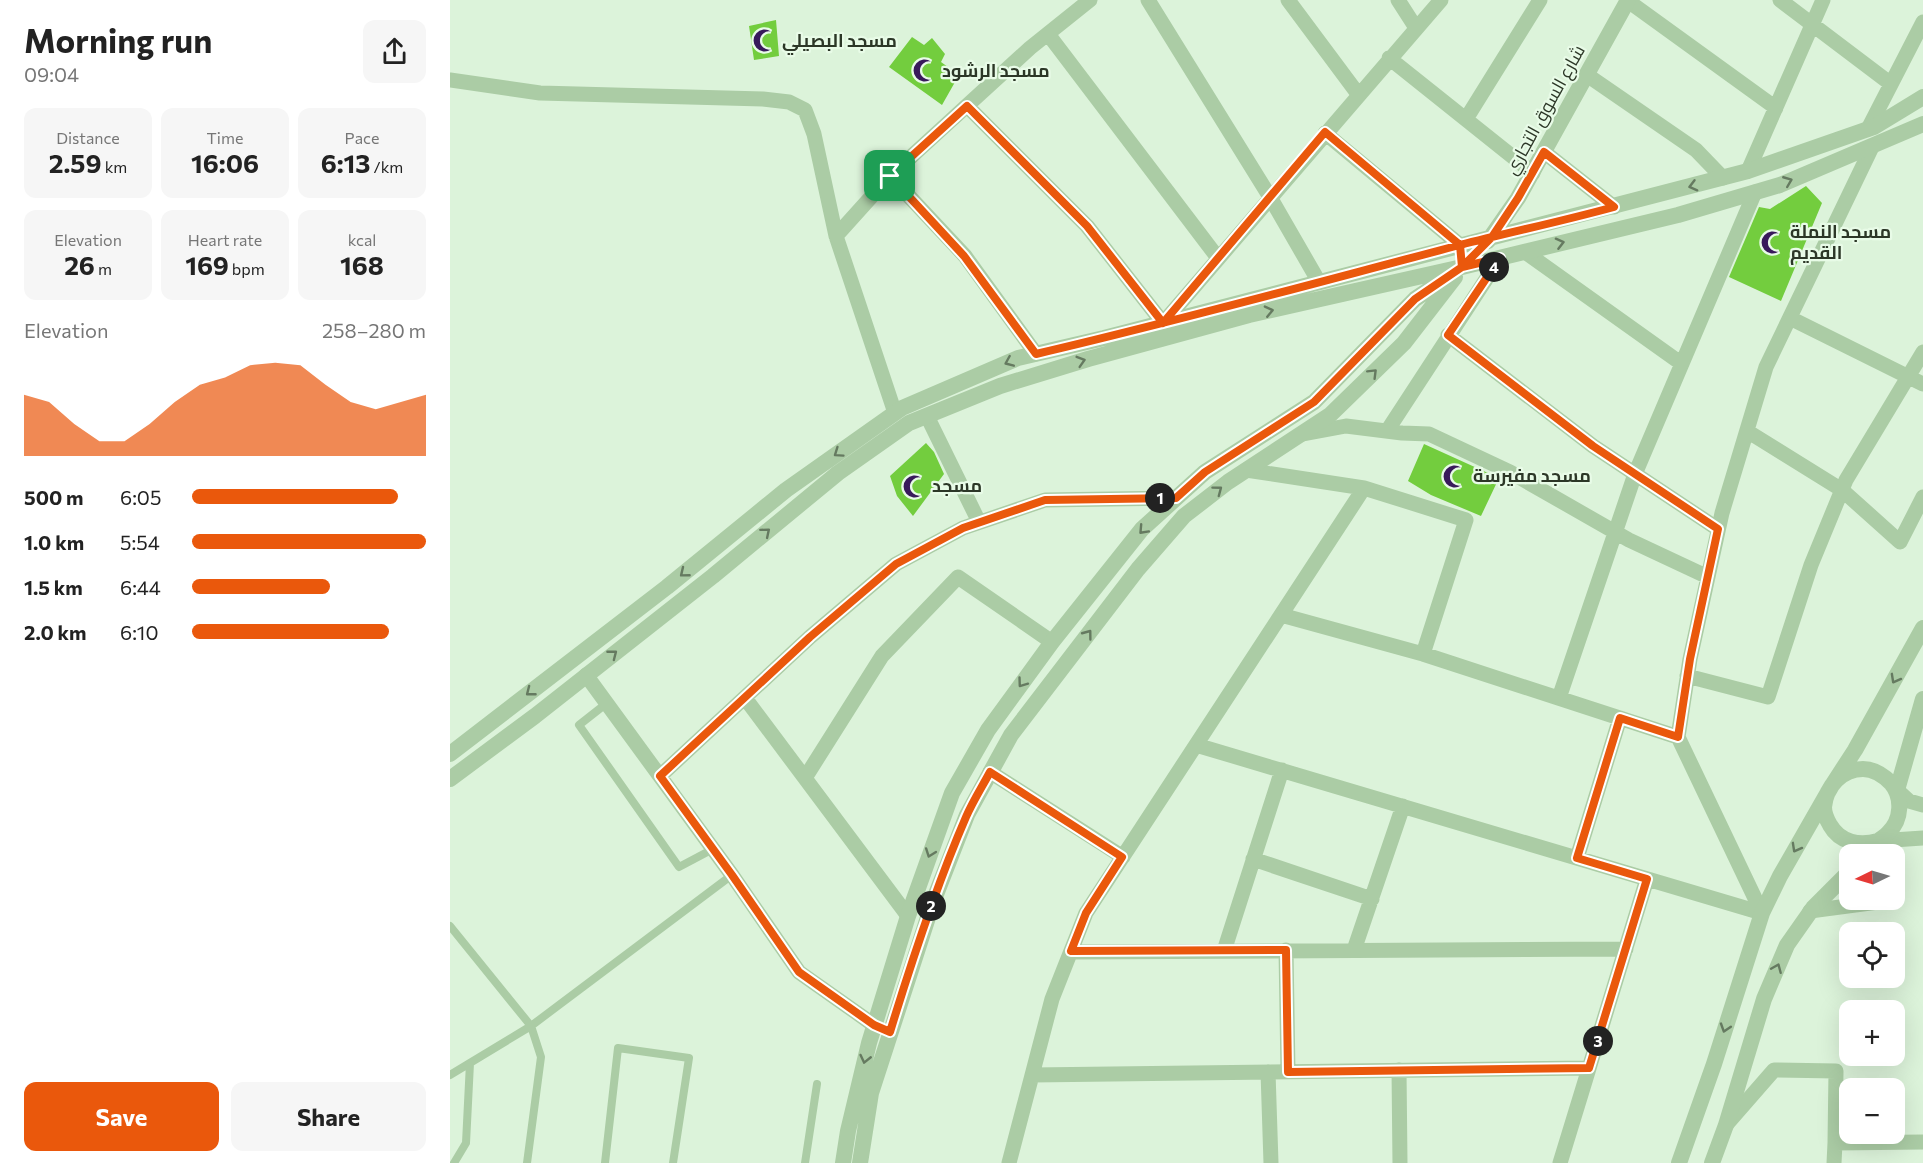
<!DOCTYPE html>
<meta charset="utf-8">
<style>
body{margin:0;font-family:Commissioner,Cairo,sans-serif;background:#f6f6f6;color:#222;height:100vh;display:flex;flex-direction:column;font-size:22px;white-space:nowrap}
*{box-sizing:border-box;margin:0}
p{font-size:20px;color:#767676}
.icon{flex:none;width:33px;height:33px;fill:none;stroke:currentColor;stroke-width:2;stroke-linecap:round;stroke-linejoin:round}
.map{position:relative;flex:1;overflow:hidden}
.panel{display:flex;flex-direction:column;background:#fff;width:450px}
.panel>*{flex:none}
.needle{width:39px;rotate:265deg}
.tools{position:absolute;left:1389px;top:844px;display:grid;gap:12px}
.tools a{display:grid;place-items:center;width:66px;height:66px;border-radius:12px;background:#fff;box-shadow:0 6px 24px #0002;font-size:30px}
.pin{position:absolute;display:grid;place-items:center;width:51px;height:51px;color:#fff;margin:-26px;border-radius:12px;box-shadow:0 3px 9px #0006}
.km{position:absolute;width:30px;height:30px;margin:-15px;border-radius:50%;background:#222;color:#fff;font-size:16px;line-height:30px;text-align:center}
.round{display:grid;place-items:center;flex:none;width:63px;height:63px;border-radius:12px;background:#f6f6f6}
.summary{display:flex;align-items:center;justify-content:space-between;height:102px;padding:0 24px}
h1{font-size:33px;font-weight:700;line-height:45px}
.metrics{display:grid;grid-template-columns:repeat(3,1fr);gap:9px;height:102px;padding:6px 24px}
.metrics div{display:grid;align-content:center;border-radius:12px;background:#f6f6f6;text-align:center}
.metrics b{font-size:26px;font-weight:700}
.metrics small{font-size:16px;font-weight:400}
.metrics p{font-size:16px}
.chart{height:168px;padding:12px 24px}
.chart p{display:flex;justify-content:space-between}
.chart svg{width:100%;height:108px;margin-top:6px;fill:#ea580c;opacity:.7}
.cta{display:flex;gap:12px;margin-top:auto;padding:12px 24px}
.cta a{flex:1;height:69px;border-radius:12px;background:#ea580c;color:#fff;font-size:24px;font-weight:700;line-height:69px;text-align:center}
.cta a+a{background:#f6f6f6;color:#222}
ul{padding:0 24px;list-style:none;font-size:20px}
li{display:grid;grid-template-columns:96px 72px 1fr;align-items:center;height:45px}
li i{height:15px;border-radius:8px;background:#ea580c}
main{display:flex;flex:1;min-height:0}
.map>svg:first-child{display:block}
.building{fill:#73cd3e}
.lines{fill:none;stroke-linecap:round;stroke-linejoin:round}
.service{stroke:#abcca5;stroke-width:8}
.minor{stroke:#abcca5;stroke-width:15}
.tertiary{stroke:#abcca5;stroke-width:16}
.oneway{stroke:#657a60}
.route-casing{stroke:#fff;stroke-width:12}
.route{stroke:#ea580c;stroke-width:8}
.labels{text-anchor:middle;stroke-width:4.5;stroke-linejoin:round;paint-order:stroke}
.poi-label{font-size:18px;font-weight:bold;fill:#2c3727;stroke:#e8fbe7;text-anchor:start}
.street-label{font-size:18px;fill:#2c3727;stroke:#e8fbe7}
</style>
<main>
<section class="panel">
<div class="summary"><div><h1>Morning run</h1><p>09:04</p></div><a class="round"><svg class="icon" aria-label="share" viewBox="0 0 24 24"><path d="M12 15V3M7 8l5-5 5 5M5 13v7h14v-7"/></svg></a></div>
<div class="metrics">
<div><p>Distance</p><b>2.59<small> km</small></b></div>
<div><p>Time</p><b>16:06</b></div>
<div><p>Pace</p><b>6:13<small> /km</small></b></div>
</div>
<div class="metrics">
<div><p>Elevation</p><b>26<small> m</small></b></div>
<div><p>Heart rate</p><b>169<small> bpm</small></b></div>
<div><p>kcal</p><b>168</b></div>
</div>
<div class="chart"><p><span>Elevation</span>258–280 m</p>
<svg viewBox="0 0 160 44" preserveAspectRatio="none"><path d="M0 44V19L10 22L20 31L30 38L40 38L50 31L60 22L70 15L80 12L90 7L100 6L110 7L120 15L130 22L140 25L150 22L160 19V44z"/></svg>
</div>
<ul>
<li><b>500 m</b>6:05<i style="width:88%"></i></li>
<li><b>1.0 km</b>5:54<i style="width:100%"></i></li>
<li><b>1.5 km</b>6:44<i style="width:59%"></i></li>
<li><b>2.0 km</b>6:10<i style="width:84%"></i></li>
</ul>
<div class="cta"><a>Save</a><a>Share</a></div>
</section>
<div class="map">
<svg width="1473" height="1163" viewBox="0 0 1473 1163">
<rect width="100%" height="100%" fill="#dcf3da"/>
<path class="building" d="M326,20l3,36 -25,4 -5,-34z
M462,37l12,8 8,-7 13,16 -4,8 18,13 -17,30 -53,-38z
M1356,186l16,17 -41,98 -52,-24 30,-70 11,2z
M476,443l8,9 10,22 -31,42 -16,-20 -7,-20z
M974,444l75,34 -18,38 -50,-21 -23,-14z"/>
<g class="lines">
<path class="service" d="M157,703l-28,22 100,142 34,-18
M0,926l81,100 10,31 -14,106
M0,1075l81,-49 201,-151
M4,1163l12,-20 4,-80
M155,1163l13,-115 71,10 -16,105
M355,1163l12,-79"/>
<path class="minor" d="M698,0l122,197 49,85
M838,0l70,94
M948,0l18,28
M1330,0l111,84
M1178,1l148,107
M598,34l170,224
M939,58l144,115
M1137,75l109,75 27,28
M0,80l90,13 223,6 26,3 16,8 9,24 22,102 59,177
M517,106l120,120 76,97 278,-323
M1016,119l74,-119
M1418,129l55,-107
M875,133l135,112
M1094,152l70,55
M1298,171l75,-171
M440,176l75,80 71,98
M386,236l54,-60 140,-128 60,-48
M1075,252l157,112
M1340,318l133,66
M998,335l145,111 125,83
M477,416l52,106
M937,431l113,-173
M1297,431l95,59 58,52 23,-45
M853,434l43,-8 56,7 27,1 81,38 119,68 79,37
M796,470l118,18 102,32 -43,134
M831,615l142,39 255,83 84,176
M136,675l146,200 67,97 75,53
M1237,676l81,21 43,-132 35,-85 77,-128
M295,698l163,218
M1109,698l76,-224 120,-282
M1228,737l12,-78 32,-146 44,-146 106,-220
M746,745l566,168
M540,772l133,85
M210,776l150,-139 86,-73 67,-36 82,-28 131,-2
M355,778l77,-122 76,-79 94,65
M1447,790l12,11 14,4
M1428,841l45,-3
M1127,858l43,-140
M803,859l119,40
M1444,881v7
M1360,911l83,-11
M836,950l2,122
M904,950l49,-144
M774,951l58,-181
M621,952l555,-3
M949,1070l1,93
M818,1072l3,91
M582,1075l557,-7
M1276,1125l48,-55 62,1 -1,72
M559,1163l43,-164 34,-86 278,-425
M1110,1163l87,-284
M1384,1163l1,-20 88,-1"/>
<path class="tertiary" d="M1038,241l30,-43 110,-198
M0,754l217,-167 119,-97 116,-82 116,-50 86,-20 644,-167 126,-44 49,-30
M0,779l85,-63 178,-140 125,-103 71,-50 91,-37 88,-27 161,-44 213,-48 216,-52 102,-30 143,-61
M1447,790l26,-91
M1414,855c5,-4 9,-9 13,-13 4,-4 8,-5 11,-9 14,-13 15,-36 3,-50 -8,-8 -17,-14 -28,-14 -21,0 -37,17 -39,38 0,6 3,13 6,18 10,18 30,21 48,16
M393,1163l5,-32 21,-88 39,-127 44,-123 36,-63 64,-88 90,-113 63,-57 109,-70 101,-103 39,-26
M410,1163l11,-70 62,-191 34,-87 44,-80 127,-166 46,-53 44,-34 102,-67 74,-72 51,-66
M1229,1163l35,-99 48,-151 18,-37 51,-89 24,-37 68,-122
M1262,1163l14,-38 38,-126 23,-54 26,-37 37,-37"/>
</g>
<defs><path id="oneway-chevron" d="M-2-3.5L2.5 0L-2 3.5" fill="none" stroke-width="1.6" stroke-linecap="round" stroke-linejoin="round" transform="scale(1.5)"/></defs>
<g class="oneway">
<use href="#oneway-chevron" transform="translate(1338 181) rotate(-22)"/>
<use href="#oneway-chevron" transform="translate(1243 186) rotate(165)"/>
<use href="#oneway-chevron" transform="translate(1110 243) rotate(-14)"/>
<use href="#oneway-chevron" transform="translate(819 311) rotate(-13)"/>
<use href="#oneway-chevron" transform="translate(631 361) rotate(-17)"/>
<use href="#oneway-chevron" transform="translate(559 362) rotate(157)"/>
<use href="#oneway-chevron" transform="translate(923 373) rotate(-45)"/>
<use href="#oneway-chevron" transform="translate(388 453) rotate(145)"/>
<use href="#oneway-chevron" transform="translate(768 490) rotate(-37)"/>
<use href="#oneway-chevron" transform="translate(693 530) rotate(133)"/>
<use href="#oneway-chevron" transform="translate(316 532) rotate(-40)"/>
<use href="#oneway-chevron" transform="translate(234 573) rotate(141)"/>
<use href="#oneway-chevron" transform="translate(638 634) rotate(-53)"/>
<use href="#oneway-chevron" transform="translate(163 654) rotate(-38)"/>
<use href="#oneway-chevron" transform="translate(1445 679) rotate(119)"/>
<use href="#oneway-chevron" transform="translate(572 683) rotate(126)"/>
<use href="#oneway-chevron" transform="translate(80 692) rotate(142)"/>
<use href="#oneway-chevron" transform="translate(1346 848) rotate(119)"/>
<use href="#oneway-chevron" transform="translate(480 853) rotate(110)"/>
<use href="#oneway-chevron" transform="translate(1327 968) rotate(-67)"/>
<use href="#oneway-chevron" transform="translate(1275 1028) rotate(108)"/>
<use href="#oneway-chevron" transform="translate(415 1059) rotate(103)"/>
</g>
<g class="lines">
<defs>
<path id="route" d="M440,176l74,80 72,98c142,-33 283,-72 424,-109l2,22 -47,32 -101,103 -109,70 -29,26 -131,2 -82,28 -67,36 -86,73 -150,139 72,99 67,97 75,53 16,7c22,-72 46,-146 76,-215 7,-16 16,-30 24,-45l132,85 -36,56 -15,38 215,-1 2,122 301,-4 58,-189 -70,-21 43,-140 58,19 12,-78 28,-130 -125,-83 -145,-111 52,-77 -38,9 30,-30 26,-39 26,-46 70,55c-51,14 -103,25 -154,38l-135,-113 -162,191 -76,-97 -120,-120 -77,70"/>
</defs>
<use href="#route" class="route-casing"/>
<use href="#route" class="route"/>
</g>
<defs>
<symbol id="mosque-bare" viewBox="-9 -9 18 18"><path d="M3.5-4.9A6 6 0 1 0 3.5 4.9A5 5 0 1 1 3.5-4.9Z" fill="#381a5b" stroke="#e8fbe7" stroke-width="2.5" paint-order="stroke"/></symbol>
</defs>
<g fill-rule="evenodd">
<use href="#mosque-bare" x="298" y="24" width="33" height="33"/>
<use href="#mosque-bare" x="458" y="54" width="33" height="33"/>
<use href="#mosque-bare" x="1306" y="226" width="33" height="33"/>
<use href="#mosque-bare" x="988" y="460" width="33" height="33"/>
<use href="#mosque-bare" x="448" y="470" width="33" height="33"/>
</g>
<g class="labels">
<g class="poi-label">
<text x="332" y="47">مسجد البصيلي</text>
<text x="492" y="77">مسجد الرشود</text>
<text x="1340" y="238">مسجد النملة<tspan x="1340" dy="21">القديم</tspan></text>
<text x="1023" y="482">مسجد مفيرسة</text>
<text x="482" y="492">مسجد</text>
</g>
<g class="street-label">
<text transform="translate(1095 110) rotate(-61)" y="6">شارع السوق التجاري</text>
</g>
</g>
</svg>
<div class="tools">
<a><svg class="needle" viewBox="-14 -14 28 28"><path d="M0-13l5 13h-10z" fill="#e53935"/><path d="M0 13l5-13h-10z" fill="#767676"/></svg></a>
<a><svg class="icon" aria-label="locate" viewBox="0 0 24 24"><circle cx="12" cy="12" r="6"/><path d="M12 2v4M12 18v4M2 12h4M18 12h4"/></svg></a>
<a>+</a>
<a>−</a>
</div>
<div class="pin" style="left:440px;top:176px;background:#1e9e55"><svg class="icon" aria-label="arrive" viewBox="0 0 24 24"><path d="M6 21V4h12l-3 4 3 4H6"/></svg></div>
<b class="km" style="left:710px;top:498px">1</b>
<b class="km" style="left:481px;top:906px">2</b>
<b class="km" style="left:1148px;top:1041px">3</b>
<b class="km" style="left:1044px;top:267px">4</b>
</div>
</main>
